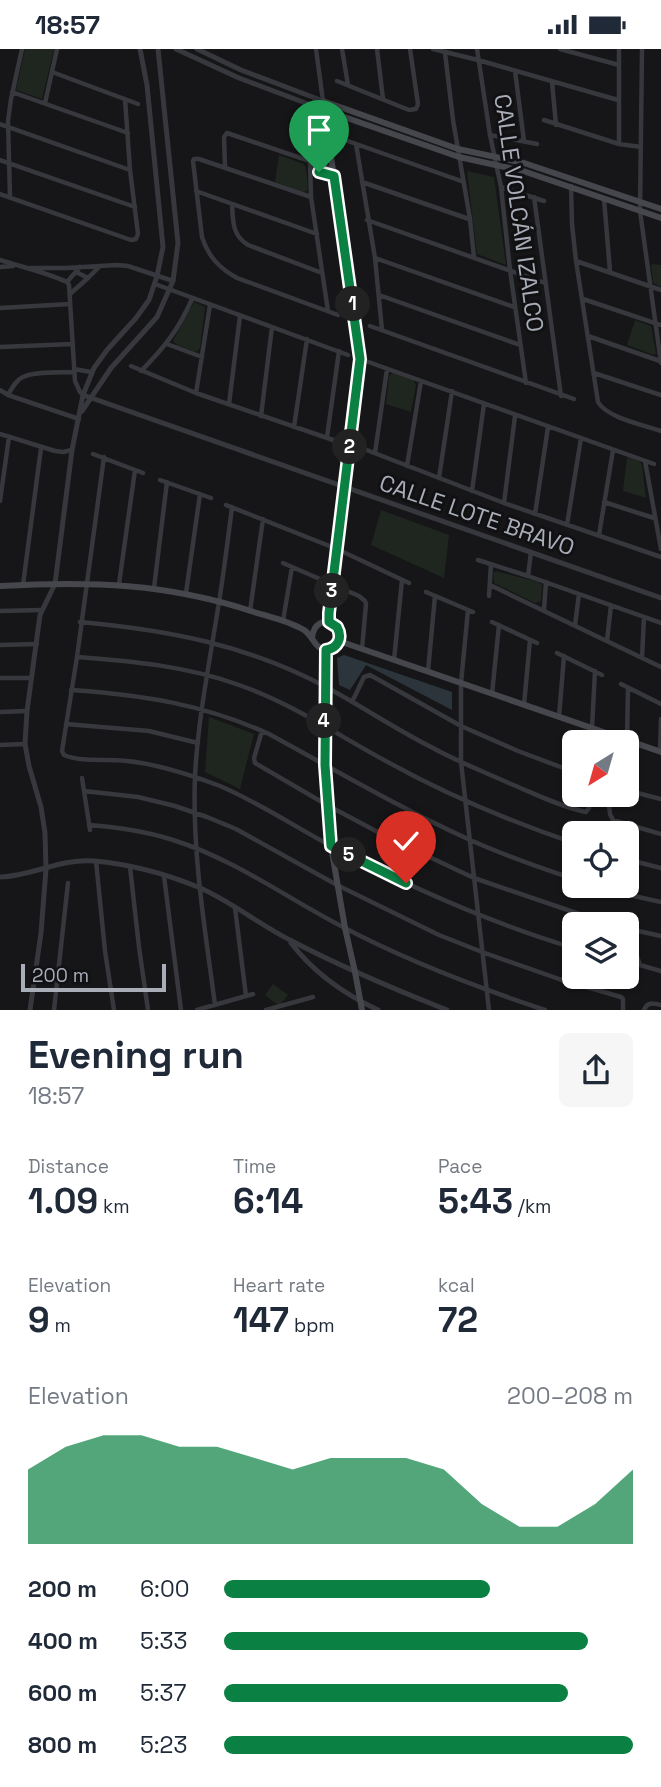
<!DOCTYPE html>
<meta charset="utf-8">
<style>
body{margin:0;font-family:"Space Grotesk",sans-serif;background:#f6f6f7;color:#1f2937;height:100vh;display:flex;flex-direction:column;font-size:26px;white-space:nowrap}
*{box-sizing:border-box;margin:0}
p{font-size:23px;color:#747a83}
.icon{flex:none;width:38px;height:38px;fill:none;stroke:currentColor;stroke-width:2;stroke-linecap:round;stroke-linejoin:round}
.map{position:relative;height:961px;overflow:hidden}
.details{display:flex;flex-direction:column;background:#fff;flex:1}
.details>*{flex:none}
.needle{width:46px;rotate:217deg}
.fabs{position:absolute;left:562px;top:681px;display:grid;gap:14px}
.fabs a{display:grid;place-items:center;width:77px;height:77px;border-radius:10px;background:#fff;box-shadow:0 2px 5px #0004;font-size:35px}
.scale{position:absolute;left:21px;bottom:18px;width:145px;box-sizing:border-box;padding-left:7px;border:4px solid #a8adb8;border-top:0;font-size:19px;line-height:24px;white-space:nowrap;color:#a8adb8;-webkit-text-stroke:5px #111113;paint-order:stroke}
.pin{position:absolute;display:grid;place-items:center;width:60px;height:60px;color:#fff;margin:-72px -30px;border-radius:50% 50% 50% 0;rotate:-45deg;box-shadow:0 0 7px #0007}
.pin .icon{rotate:45deg}
.km{position:absolute;width:35px;height:35px;margin:-18px;border-radius:50%;background:#222;color:#fff;font-size:19px;line-height:35px;text-align:center}
.round{display:grid;place-items:center;flex:none;width:74px;height:74px;border-radius:10px;background:#f6f6f7}
.summary{display:flex;align-items:center;justify-content:space-between;height:119px;padding:0 28px}
h1{font-size:38px;font-weight:600;line-height:52px}
.metrics{display:grid;grid-template-columns:repeat(3,1fr);gap:10px;height:119px;padding:7px 28px}
.metrics div{display:grid;align-content:center}
.metrics b{font-size:35px;font-weight:600}
.metrics small{font-size:19px;font-weight:400}
.metrics p{font-size:19px}
.chart{height:196px;padding:14px 28px}
.chart p{display:flex;justify-content:space-between}
.chart svg{width:100%;height:126px;margin-top:7px;fill:#0b8043;opacity:.7}
ul{padding:0 28px;list-style:none;font-size:23px}
li{display:grid;grid-template-columns:112px 84px 1fr;align-items:center;height:52px}
li i{height:18px;border-radius:9px;background:#0b8043}
.status{display:flex;justify-content:space-between;align-items:center;height:49px;padding:0 35px;background:#fff;direction:ltr}
.status svg{height:19px;fill:currentColor}
.map>svg:first-child{display:block}
.green{fill:#1e261f}
.water{fill:#2c353c}
.lines{fill:none;stroke-linecap:round;stroke-linejoin:round}
.minor{stroke:#37383d;stroke-width:4.5}
.tertiary{stroke:#37383d;stroke-width:5}
.secondary{stroke:#45474d;stroke-width:6}
.route-casing{stroke:#fff;stroke-width:14}
.route{stroke:#0b8043;stroke-width:9}
.labels{text-anchor:middle;stroke-width:6;stroke-linejoin:round;paint-order:stroke}
.street-label{font-size:23px;fill:#a8adb8;stroke:#111113}
</style>
<div class="status"><b>18:57</b><svg viewBox="0 0 49 12"><path d="M0 12V9h3v3zM5 12V6h3v6zM10 12V3h3v9zM15 12V0h3v12zM26 1h20v11H26zM47 4h2v5h-2z"/></svg></div>
<div class="map">
<svg width="661" height="961" viewBox="0 0 661 961">
<rect width="100%" height="100%" fill="#161618"/>
<path class="green" d="M25,0h29l-12,50 -26,-9z
M279,106l25,9 2,4 2,20 -1,3 -5,1 -27,-10z
M467,122l27,6 12,88 -29,-11z
M651,215l10,1v22l-8,-4z
M194,253l11,5 -5,41 -4,4 -19,-7 -4,-4z
M635,271l16,6 5,27 -2,2 -27,-10z
M393,324l20,7 3,5 -5,27 -25,-8 3,-28z
M627,408l12,4 3,4 4,33 -23,-7z
M381,461l68,25 -5,43 -73,-33z
M495,522l43,11 4,3 -1,16 -6,2 -41,-20 -1,-9z
M209,668l45,17 -14,55 -35,-17z
M273,935l15,11 -9,11 -14,-11z"/>
<path class="water" d="M344,606l108,37v18l-86,-45 -16,25 -11,-5 -2,-27z"/>
<g class="lines">
<path class="minor" d="M316,0l7,52
M342,0l6,36
M377,0l6,50
M433,0l45,11 140,40
M477,0l13,86 11,52 9,83 16,113
M560,0l59,16
M619,0v95
M642,0l-2,162 21,152
M445,4l8,67 17,99 4,38
M515,22l9,70
M52,23l86,32
M337,32l72,29 7,-1 2,-5 -8,-55
M552,33l4,43
M12,43l116,41
M45,54l12,-54
M544,71l75,24 22,3
M0,75l130,46
M490,86l47,9
M342,90l122,43
M356,95l19,114 7,72
M0,111l135,47
M310,112l1,36 17,114
M225,118l-1,-30 3,-4 106,36
M310,119l23,8
M362,133l107,37
M571,137l1,38 4,37 22,141c9,16 46,23 63,29
M501,138l43,14
M196,142l121,43
M0,145l131,46 5,-1 2,-5 -8,-64 -5,-71
M10,148l-2,-76 3,-22 11,-50
M311,148l-112,-38h-5l-1,2 9,76c6,19 17,31 35,41l101,37
M534,148l27,199
M604,150l6,72
M232,155c1,17 0,31 16,41l74,28
M367,171l178,63
M375,209l139,49
M0,211c22,7 45,12 67,22
M576,212l85,29
M0,218l13,-1
M31,219h35l51,-3 11,1 45,15
M76,223l12,6
M67,233l2,3 6,96 5,11 3,3
M67,233l13,-15
M155,235l193,71
M70,245l18,-16 11,-11
M379,246l141,50
M583,250l78,26
M0,259l70,-4
M370,277l204,73
M588,287l72,25
M167,295l35,13
M0,298l73,-3
M360,310l294,105
M131,317l65,27 143,49
M74,320l17,3
M141,322c23,-23 38,-42 51,-72
M594,324l67,22
M0,341l8,5c4,-7 8,-15 15,-18 14,-6 36,-4 51,-5
M196,344l14,-88
M8,346l71,24
M229,355l11,-88
M261,367l11,-89
M294,378l13,-88
M0,385l55,17 8,1 9,-2
M327,388l12,-86
M364,400l140,54 157,54
M375,404l12,-84
M93,405l50,19
M104,408l-27,200 -15,94 2,4c18,8 43,3 63,6 31,3 64,14 93,25 40,17 75,41 113,61 77,40 157,76 241,101
M645,412l16,88
M407,417l14,-85
M439,429l13,-87
M160,431l51,18
M472,442l12,-87
M0,452l9,-64
M604,453l50,16
M504,454l11,-87
M226,456l111,44 72,34
M535,465l13,-87
M567,476l14,-87
M599,486l14,-85
M478,511l50,16 133,47
M283,514l76,33 6,5 1,3 -4,45
M528,527l3,-24
M119,535l16,-114
M23,536l18,-137
M490,536l171,82
M154,539l13,-106
M426,543l47,20
M186,544l14,-99
M489,547l2,-32
M468,561l-7,73v79l28,248
M544,561l2,-28
M0,562l41,-1
M250,562l13,-92
M283,572l9,-54
M80,573c88,8 168,23 246,65 37,20 71,43 107,61 25,14 52,24 78,36 24,10 50,23 75,28l3,-4 -1,-13
M492,573l45,21
M575,576l4,-31
M607,592l4,-36
M0,596l37,-1
M557,604l45,22
M77,608c54,4 110,9 162,28 52,18 97,49 145,75 61,34 125,61 190,83
M642,609l2,-41
M394,611l8,-80
M428,622l7,-75
M0,629h31
M621,635l40,20
M71,641c72,5 132,14 198,44 66,36 131,74 199,105 35,16 70,28 106,40
M492,645l7,-69
M352,653l12,-25 6,-2 91,51 57,25 56,21
M524,656l6,-65
M0,663l27,-1
M559,668l5,-61
M66,675l83,7 49,12
M592,679l3,-57
M262,682l-8,27 1,5 72,42 62,33 85,40 123,42 8,4
M627,691l1,-52
M0,696l25,-1
M660,702l1,-32
M82,729l8,52
M626,741l35,9
M84,742l54,6 37,9 32,11 29,12 101,56 102,50 43,17 77,27 62,18 2,2v11
M608,746l2,19 3,6 48,14
M89,776c28,2 56,6 84,15 61,19 114,58 170,87 64,34 133,60 202,83
M626,810l35,9
M96,812l9,90 9,59
M130,818l9,80 9,63
M164,827l17,134
M618,836l2,5 5,4 36,8
M235,859l11,88
M661,887l-27,-6 -5,3 11,32 21,6
M215,956c-10,-76 -23,-152 -20,-229 3,-58 15,-116 24,-174 5,-31 9,-63 13,-95
M54,961l14,-127
M197,961l56,-16
M266,961l47,-13
M644,961c3,-8 9,-7 17,-5"/>
<path class="tertiary" d="M176,0l63,29 85,32
M197,0l44,21 82,31
M83,346l578,203
M82,362l29,-43 46,-51 16,-36 5,-38 -20,-194
M0,828c33,-1 61,-19 94,-16 35,3 72,13 104,26 31,13 62,38 92,53 51,27 104,49 157,70
M291,894c23,30 53,51 87,67
M30,961l11,-77 5,-64 -1,-36 -4,-26 -12,-41 -4,-22 2,-33 13,-96 15,-31 17,-134 11,-55 11,-27 13,-18 29,-32 13,-18 8,-24 6,-29 -16,-162 -7,-36"/>
<path class="secondary" d="M324,61l135,47 64,14 138,47
M0,537c90,-5 167,-3 254,26 16,5 35,9 50,18 9,6 9,15 18,19l12,-1c20,-23 -19,-40 -22,-10
M329,573l31,-263 -37,-258 135,48 66,14 137,46
M339,592l322,111
M326,601l-1,115 6,81 14,82 10,44 7,38"/>
</g>
<g class="lines">
<defs>
<path id="route" d="M319,123l15,4 26,183 -31,254v9l8,5c6,11 1,21 -11,23l-1,115 6,81 75,37"/>
</defs>
<use href="#route" class="route-casing"/>
<use href="#route" class="route"/>
</g>
<g class="labels">
<g class="street-label">
<text transform="translate(519 164) rotate(82)" y="8">CALLE VOLCÁN IZALCO</text>
<text transform="translate(477 466) rotate(19)" y="8">CALLE LOTE BRAVO</text>
</g>
</g>
</svg>
<div class="fabs">
<a><svg class="needle" viewBox="-14 -14 28 28"><path d="M0-13l5 13h-10z" fill="#e53935"/><path d="M0 13l5-13h-10z" fill="#747a83"/></svg></a>
<a><svg class="icon" aria-label="locate" viewBox="0 0 24 24"><circle cx="12" cy="12" r="6"/><path d="M12 2v4M12 18v4M2 12h4M18 12h4"/></svg></a>
<a><svg class="icon" aria-label="layers" viewBox="0 0 24 24"><path d="M12 4l9 5-9 5-9-5zM3 14l9 5 9-5"/></svg></a>
</div>
<div class="scale">200 m</div>
<div class="pin" style="left:319px;top:123px;background:#1e9e55"><svg class="icon" aria-label="arrive" viewBox="0 0 24 24"><path d="M6 21V4h12l-3 4 3 4H6"/></svg></div>
<div class="pin" style="left:406px;top:834px;background:#d93025"><svg class="icon" aria-label="check" viewBox="0 0 24 24"><path d="M5 12l5 5 9-10"/></svg></div>
<b class="km" style="left:353px;top:255px">1</b>
<b class="km" style="left:350px;top:398px">2</b>
<b class="km" style="left:332px;top:542px">3</b>
<b class="km" style="left:324px;top:672px">4</b>
<b class="km" style="left:349px;top:806px">5</b>
</div>
<section class="details">
<div class="summary"><div><h1>Evening run</h1><p>18:57</p></div><a class="round"><svg class="icon" aria-label="share" viewBox="0 0 24 24"><path d="M12 15V3M7 8l5-5 5 5M5 13v7h14v-7"/></svg></a></div>
<div class="metrics">
<div><p>Distance</p><b>1.09<small> km</small></b></div>
<div><p>Time</p><b>6:14</b></div>
<div><p>Pace</p><b>5:43<small> /km</small></b></div>
</div>
<div class="metrics">
<div><p>Elevation</p><b>9<small> m</small></b></div>
<div><p>Heart rate</p><b>147<small> bpm</small></b></div>
<div><p>kcal</p><b>72</b></div>
</div>
<div class="chart"><p><span>Elevation</span>200–208 m</p>
<svg viewBox="0 0 160 44" preserveAspectRatio="none"><path d="M0 44V18L10 10L20 6L30 6L40 10L50 10L60 14L70 18L80 14L90 14L100 14L110 18L120 30L130 38L140 38L150 30L160 18V44z"/></svg>
</div>
<ul>
<li><b>200 m</b>6:00<i style="width:65%"></i></li>
<li><b>400 m</b>5:33<i style="width:89%"></i></li>
<li><b>600 m</b>5:37<i style="width:84%"></i></li>
<li><b>800 m</b>5:23<i style="width:100%"></i></li>
</ul>
</section>
